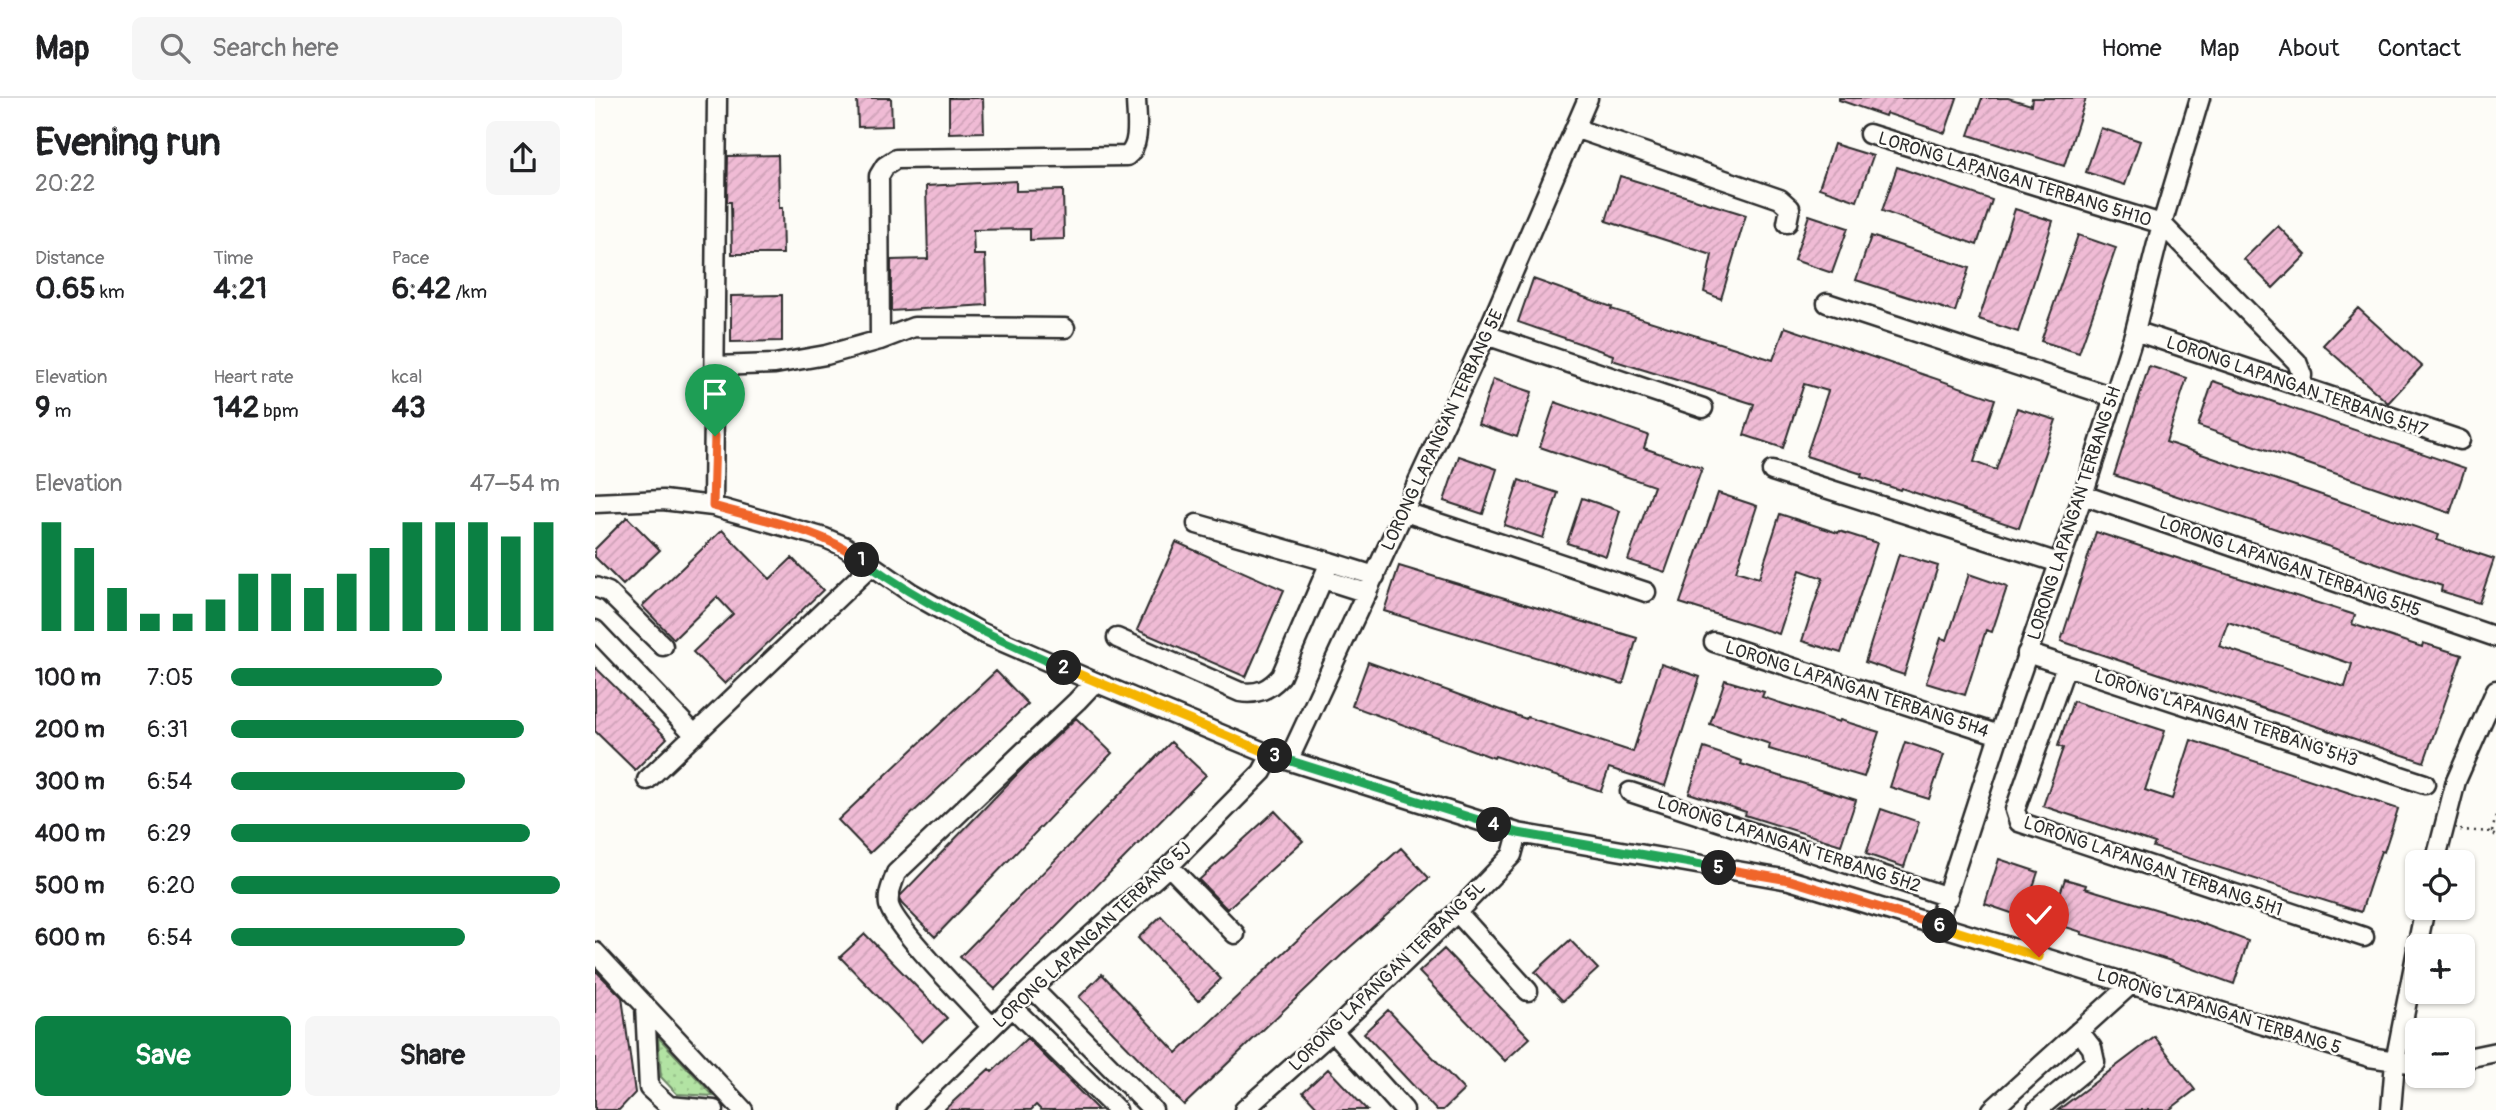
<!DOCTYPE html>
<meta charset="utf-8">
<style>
body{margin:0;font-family:Pangolin,sans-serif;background:#f6f6f6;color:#202124;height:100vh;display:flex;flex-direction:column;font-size:26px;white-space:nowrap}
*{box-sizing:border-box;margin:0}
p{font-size:23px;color:#757577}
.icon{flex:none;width:38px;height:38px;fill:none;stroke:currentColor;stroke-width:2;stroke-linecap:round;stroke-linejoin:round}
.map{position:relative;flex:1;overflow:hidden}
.sheet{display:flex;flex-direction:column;background:#fff;width:595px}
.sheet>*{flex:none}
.buttons{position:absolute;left:1810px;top:752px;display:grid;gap:14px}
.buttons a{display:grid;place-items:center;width:70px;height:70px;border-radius:10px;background:#fff;box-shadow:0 2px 5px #0004;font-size:35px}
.pin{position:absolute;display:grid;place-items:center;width:60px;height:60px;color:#fff;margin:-72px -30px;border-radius:50% 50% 50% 0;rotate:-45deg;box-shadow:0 0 7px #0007}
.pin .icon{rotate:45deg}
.km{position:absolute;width:35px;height:35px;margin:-18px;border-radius:50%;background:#222;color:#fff;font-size:19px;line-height:35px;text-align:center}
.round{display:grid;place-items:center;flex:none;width:74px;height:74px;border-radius:10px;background:#f6f6f6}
.overview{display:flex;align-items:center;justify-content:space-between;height:119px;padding:0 35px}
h1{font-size:38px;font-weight:700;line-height:52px}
.figures{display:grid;grid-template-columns:repeat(3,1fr);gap:10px;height:119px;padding:7px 35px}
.figures div{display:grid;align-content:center}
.figures b{font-size:30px;font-weight:700}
.figures small{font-size:19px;font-weight:400}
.figures p{font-size:19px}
.chart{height:196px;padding:14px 35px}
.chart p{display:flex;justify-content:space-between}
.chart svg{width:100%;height:126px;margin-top:7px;stroke:#0b8043;stroke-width:6}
.button{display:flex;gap:14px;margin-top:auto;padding:14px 35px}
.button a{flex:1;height:80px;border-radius:10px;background:#0b8043;color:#fff;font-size:28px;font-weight:700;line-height:80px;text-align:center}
.button a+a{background:#f6f6f6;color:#202124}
ul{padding:0 35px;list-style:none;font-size:23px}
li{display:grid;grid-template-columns:112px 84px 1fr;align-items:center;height:52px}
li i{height:18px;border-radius:9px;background:#0b8043}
header{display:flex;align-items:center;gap:42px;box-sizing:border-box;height:98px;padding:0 35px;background:#fff;border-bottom:2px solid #e0e0e0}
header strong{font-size:33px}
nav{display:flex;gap:38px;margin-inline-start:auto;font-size:24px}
.search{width:490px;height:63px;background:#f6f6f6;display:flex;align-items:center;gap:18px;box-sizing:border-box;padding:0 24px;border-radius:10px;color:#757577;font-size:26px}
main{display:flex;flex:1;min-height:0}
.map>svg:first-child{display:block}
.grass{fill:url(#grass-dots);stroke:#6e8767;stroke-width:2}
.building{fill:url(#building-hatch);stroke:#2b2b2b;stroke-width:2;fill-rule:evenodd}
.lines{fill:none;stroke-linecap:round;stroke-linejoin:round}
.minor-casing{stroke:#2b2b2b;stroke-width:23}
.path{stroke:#2b2b2b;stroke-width:2.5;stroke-dasharray:2 5;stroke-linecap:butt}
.minor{stroke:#fdfcf7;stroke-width:18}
.split-1-casing{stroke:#fff;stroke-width:14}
.split-2-casing{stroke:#fff;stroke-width:14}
.split-3-casing{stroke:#fff;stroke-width:14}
.split-4-casing{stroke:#fff;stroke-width:14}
.split-5-casing{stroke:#fff;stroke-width:14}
.split-6-casing{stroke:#fff;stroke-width:14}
.split-7-casing{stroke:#fff;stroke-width:14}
.split-1{stroke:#f0652b;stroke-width:9}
.split-2{stroke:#22a559;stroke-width:9}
.split-3{stroke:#f5b400;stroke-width:9}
.split-4{stroke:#22a559;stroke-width:9}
.split-5{stroke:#22a559;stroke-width:9}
.split-6{stroke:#f0652b;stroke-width:9}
.split-7{stroke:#f5b400;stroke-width:9}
.labels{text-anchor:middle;stroke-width:5;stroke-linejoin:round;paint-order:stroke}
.street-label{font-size:18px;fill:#2b2b2b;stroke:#fdfcf7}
</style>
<header>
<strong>Map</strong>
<div class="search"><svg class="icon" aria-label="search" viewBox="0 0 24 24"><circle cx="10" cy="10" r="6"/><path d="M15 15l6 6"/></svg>Search here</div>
<nav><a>Home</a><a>Map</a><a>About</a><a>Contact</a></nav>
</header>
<main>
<section class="sheet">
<div class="overview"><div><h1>Evening run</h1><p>20:22</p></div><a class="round"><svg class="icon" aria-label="share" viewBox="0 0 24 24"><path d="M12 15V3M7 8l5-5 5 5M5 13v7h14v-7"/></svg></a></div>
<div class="figures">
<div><p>Distance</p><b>0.65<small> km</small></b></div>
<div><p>Time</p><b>4:21</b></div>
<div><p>Pace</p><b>6:42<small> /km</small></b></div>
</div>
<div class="figures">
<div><p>Elevation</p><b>9<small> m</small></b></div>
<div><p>Heart rate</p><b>142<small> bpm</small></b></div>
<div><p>kcal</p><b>43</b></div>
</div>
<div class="chart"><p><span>Elevation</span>47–54 m</p>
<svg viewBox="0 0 160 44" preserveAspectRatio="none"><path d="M5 44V6M15 44V15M25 44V29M35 44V38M45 44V38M55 44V33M65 44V24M75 44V24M85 44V29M95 44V24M105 44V15M115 44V6M125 44V6M135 44V6M145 44V11M155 44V6"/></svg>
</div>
<ul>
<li><b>100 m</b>7:05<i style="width:64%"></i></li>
<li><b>200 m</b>6:31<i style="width:89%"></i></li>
<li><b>300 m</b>6:54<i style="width:71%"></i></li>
<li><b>400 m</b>6:29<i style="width:91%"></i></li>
<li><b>500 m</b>6:20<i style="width:100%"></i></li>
<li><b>600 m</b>6:54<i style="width:71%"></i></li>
</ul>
<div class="button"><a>Save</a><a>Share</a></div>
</section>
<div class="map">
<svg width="1901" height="1012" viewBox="0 0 1901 1012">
<defs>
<pattern id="grass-dots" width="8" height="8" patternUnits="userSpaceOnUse" patternTransform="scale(1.75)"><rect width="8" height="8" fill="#b2e3a3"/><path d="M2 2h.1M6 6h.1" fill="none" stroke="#99c38c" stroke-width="1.8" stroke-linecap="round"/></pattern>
<pattern id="building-hatch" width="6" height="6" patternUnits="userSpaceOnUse" patternTransform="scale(1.75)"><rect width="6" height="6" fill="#f0bbd5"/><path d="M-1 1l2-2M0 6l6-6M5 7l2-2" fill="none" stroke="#cea1b7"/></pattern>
</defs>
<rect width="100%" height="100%" fill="#fdfcf7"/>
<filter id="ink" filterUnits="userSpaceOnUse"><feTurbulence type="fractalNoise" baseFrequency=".0143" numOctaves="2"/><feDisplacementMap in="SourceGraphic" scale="14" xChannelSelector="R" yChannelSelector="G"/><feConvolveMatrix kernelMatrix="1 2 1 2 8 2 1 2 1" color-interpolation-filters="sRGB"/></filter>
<g filter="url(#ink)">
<path class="grass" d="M63,939l56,59 -37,-2 -16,-17z"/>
<path class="building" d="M262,0h34l1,28 -34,1z
M354,0h34l1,34 -35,1z
M1244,0h118l-12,35 -59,-20 -1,3 -46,-16z
M1387,0h26l23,7 1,-7h54l-22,68 -95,-31z
M1506,30l39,13 -15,44 -39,-13z
M1239,46l39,12 -16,45 -38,-13z
M183,57l1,53h3l1,46h-51l-1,-52h-4l1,-46z
M1302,69l95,33 -15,45 -95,-34z
M1025,78l126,39 -25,84 -17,-7 8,-37 -106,-34z
M421,83v10l47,-1 1,49 -34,1v-11l-57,1 1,25h11l2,50 -96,6v-51l37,-1 -2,-73z
M1420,111l38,12 -35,111 -39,-13z
M1214,117l39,13 -16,45 -38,-13z
M1683,128l28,29 -33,33 -29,-29z
M1483,137l38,13 -37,105 -38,-12z
M1276,138l98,32 -14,44 -99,-32z
M938,181l79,28 -1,2 162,51 12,-33 210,72 -21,63 22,8 21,-62 39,12 -37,108 -118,-40 -1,2 -39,-13 1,-3 -56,-18 22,-65 -24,-7 -21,64 -39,-13 10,-31 -142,-44 1,-5 -95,-33z
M187,197v46l-51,1v-46z
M1763,210l64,58 -34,37 -65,-58z
M1554,268l38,12 -21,64 273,93 -2,5 57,19 -15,44 -38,-12 1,-5 -106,-37 -222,-74z
M898,281l39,13 -15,45 -39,-13z
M1618,283l252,87 -15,45 -252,-87z
M960,304l93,33 -4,13 58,20 -37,104 -37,-12 26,-74 -114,-39z
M864,358l38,13 -14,45 -39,-13z
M924,382l39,13 -15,45 -39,-13z
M1123,395l39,13 -21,65 23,7 21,-64 58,19 1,-2 38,12 -36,110 -39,-12 21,-63 -23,-8 -21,64 -99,-31z
M987,400l38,13 -14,45 -39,-13z
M32,419l33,33 -37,35 -28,-28v-8z
M127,432l48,49 22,-21 31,32 -98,94 -32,-32 40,-38 -16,-17 -43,42 -32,-33z
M1501,434l259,83 -3,9 70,23 1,-4 39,12 -38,107 -363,-121zM1633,524l124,42 -7,23 -126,-41z
M581,444l108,48 -38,87 -109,-47z
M1304,456l39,12 -34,109 -39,-13z
M804,468l238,72 -14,46 -239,-73z
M1374,476l38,13 -15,45 -6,-2 -21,65 -39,-12 15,-45 6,2z
M773,564l158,57 1,-2 106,35 28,-88 39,13 -35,109 -56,-18 -8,23 -106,-35 -1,2 -142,-52z
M0,569l72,71 -32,32 -40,-39z
M401,573l32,33 -158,149 -32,-33z
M1130,582l39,12 -2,5 77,25 1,-2 39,12 -15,45 -95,-28 1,-5 -60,-20z
M1478,603l92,30 -20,59 27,9 19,-59 207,69 -14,43 -3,-1 -20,61 -208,-65 2,-4 -112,-37 20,-58 -5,-2z
M481,620l36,35 -177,184 -34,-34 -1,-7 125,-130z
M576,644l35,33 -211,214 -35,-32z
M1310,644l39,13 -15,44 -39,-12z
M1109,650l38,13 -1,3 115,36 -15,45 -96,-30 1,-3 -57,-19z
M1286,711l38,13 -15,45 -38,-13z
M680,713l28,30 -76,68 -28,-29z
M806,750l28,30 -81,71 -164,156 -105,-108 23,-23 75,79 130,-122z
M1404,761l39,13 -15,45 -38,-13z
M1470,781l21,6 -1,3 110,33 53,20 -14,43 -66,-24 -87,-26 1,-2 -32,-10z
M566,818l60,63 -23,22 -60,-63z
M270,836l82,84 -25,24 -82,-85z
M975,842l28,29 -35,32 -28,-29z
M849,851l86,89 -25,23 -86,-89z
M0,872l27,27 13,96 -16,17h-24z
M793,912l76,80 -21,20h-7l-72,-77z
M1560,939l40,53 -26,20h-111z
M432,940l71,72h-57l-5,-5 -5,5h-87l45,-41 3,3z
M733,971l39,41h-47l-17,-18z"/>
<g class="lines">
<defs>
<path id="minor" d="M982,31l203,70 10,9 -3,15
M1274,36l293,90 135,138 5,13 -1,10
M1232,205l286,94
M1540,233l325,109
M891,237l217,73
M285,242l-1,-164 6,-10 11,-7 231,-3c15,-11 9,-41 9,-58
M121,268l59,-2 51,-9 54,-15 34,-13 151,1
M1177,373l287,92
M1488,397l413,142
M0,405l68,-3 50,6 112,32 19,8 66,46 70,40 115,50 176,73 247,78 271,47 580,177 48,7
M118,408l4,-408
M810,414l241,80
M735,464l45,14
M728,481l44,14
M0,489l13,5 55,54
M0,532l100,105
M522,540l123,54c18,3 30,-3 41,-16l49,-114 -133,-38
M1119,544l285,93
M1432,555l398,131
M1471,568l-51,144 4,12 345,115
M694,661l197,-424 102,-237
M52,682l224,-214
M1035,694l318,105
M1840,765l21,-82 40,-91
M574,768l66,68
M862,814l71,79
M1342,827l62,-190 84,-240 52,-164 27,-107 38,-126
M1822,849l8,-39
M0,854l148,158
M437,890l121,122
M50,907l4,83 20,18 45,4
M417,909l105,103
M397,929c-20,-22 -98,-100 -103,-122 -2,-11 4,-22 7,-32l181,-172 18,-19
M738,933l71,79
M1867,961l34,-7
M312,1012l125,-122 137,-122 93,-94 9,-17
M649,1012l89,-79 124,-119 55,-57 6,-22
M1397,1012l139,-126
M1442,1012l58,-48 -3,-14 -13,-17
M1796,1012l4,-48 22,-112"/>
</defs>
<use href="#minor" class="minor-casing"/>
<path class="path" d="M1865,732l32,2 4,4
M1897,734l4,-16"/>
<use href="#minor" class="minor"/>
</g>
</g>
<g class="lines" filter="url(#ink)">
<defs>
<path id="split-1" d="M120,338l-2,70c50,14 107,23 149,54"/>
<path id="split-2" d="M267,462c64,46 130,77 202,108"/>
<path id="split-3" d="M469,570l211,88"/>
<path id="split-4" d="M680,658l219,69"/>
<path id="split-5" d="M899,727l24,8 201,35"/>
<path id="split-6" d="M1124,770l70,12 151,46"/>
<path id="split-7" d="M1345,828l99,31"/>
</defs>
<use href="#split-1" class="split-1-casing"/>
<use href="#split-2" class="split-2-casing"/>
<use href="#split-3" class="split-3-casing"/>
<use href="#split-4" class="split-4-casing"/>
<use href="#split-5" class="split-5-casing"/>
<use href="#split-6" class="split-6-casing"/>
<use href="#split-7" class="split-7-casing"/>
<use href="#split-1" class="split-1"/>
<use href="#split-2" class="split-2"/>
<use href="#split-3" class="split-3"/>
<use href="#split-4" class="split-4"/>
<use href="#split-5" class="split-5"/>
<use href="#split-6" class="split-6"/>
<use href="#split-7" class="split-7"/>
</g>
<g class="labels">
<g class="street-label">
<text transform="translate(1420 81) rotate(17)" y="6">LORONG LAPANGAN TERBANG 5H10</text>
<text transform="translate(1702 288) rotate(19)" y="6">LORONG LAPANGAN TERBANG 5H7</text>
<text transform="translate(847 332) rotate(-65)" y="6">LORONG LAPANGAN TERBANG 5E</text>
<text transform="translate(1479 415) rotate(-72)" y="6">LORONG LAPANGAN TERBANG 5H</text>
<text transform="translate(1695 468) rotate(19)" y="6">LORONG LAPANGAN TERBANG 5H5</text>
<text transform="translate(1262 591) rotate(18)" y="6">LORONG LAPANGAN TERBANG 5H4</text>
<text transform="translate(1631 620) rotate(18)" y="6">LORONG LAPANGAN TERBANG 5H3</text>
<text transform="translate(1194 746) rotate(18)" y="6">LORONG LAPANGAN TERBANG 5H2</text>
<text transform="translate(1558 768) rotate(19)" y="6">LORONG LAPANGAN TERBANG 5H1</text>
<text transform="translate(497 837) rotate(-43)" y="6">LORONG LAPANGAN TERBANG 5J</text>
<text transform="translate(792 878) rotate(-44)" y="6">LORONG LAPANGAN TERBANG 5L</text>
<text transform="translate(1624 913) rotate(17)" y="6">LORONG LAPANGAN TERBANG 5</text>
</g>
</g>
</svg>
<div class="buttons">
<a><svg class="icon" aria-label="locate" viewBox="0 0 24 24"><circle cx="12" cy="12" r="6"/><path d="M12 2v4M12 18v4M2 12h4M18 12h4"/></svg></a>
<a>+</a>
<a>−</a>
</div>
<div class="pin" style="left:120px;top:338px;background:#1e9e55"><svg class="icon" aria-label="arrive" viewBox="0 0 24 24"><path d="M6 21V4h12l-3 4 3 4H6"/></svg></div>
<div class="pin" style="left:1444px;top:859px;background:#d93025"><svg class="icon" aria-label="check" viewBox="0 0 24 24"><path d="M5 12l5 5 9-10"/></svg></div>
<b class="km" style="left:267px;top:462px">1</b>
<b class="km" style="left:469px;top:570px">2</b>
<b class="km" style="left:680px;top:658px">3</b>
<b class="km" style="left:899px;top:727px">4</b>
<b class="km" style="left:1124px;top:770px">5</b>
<b class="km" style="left:1345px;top:828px">6</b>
</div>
</main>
